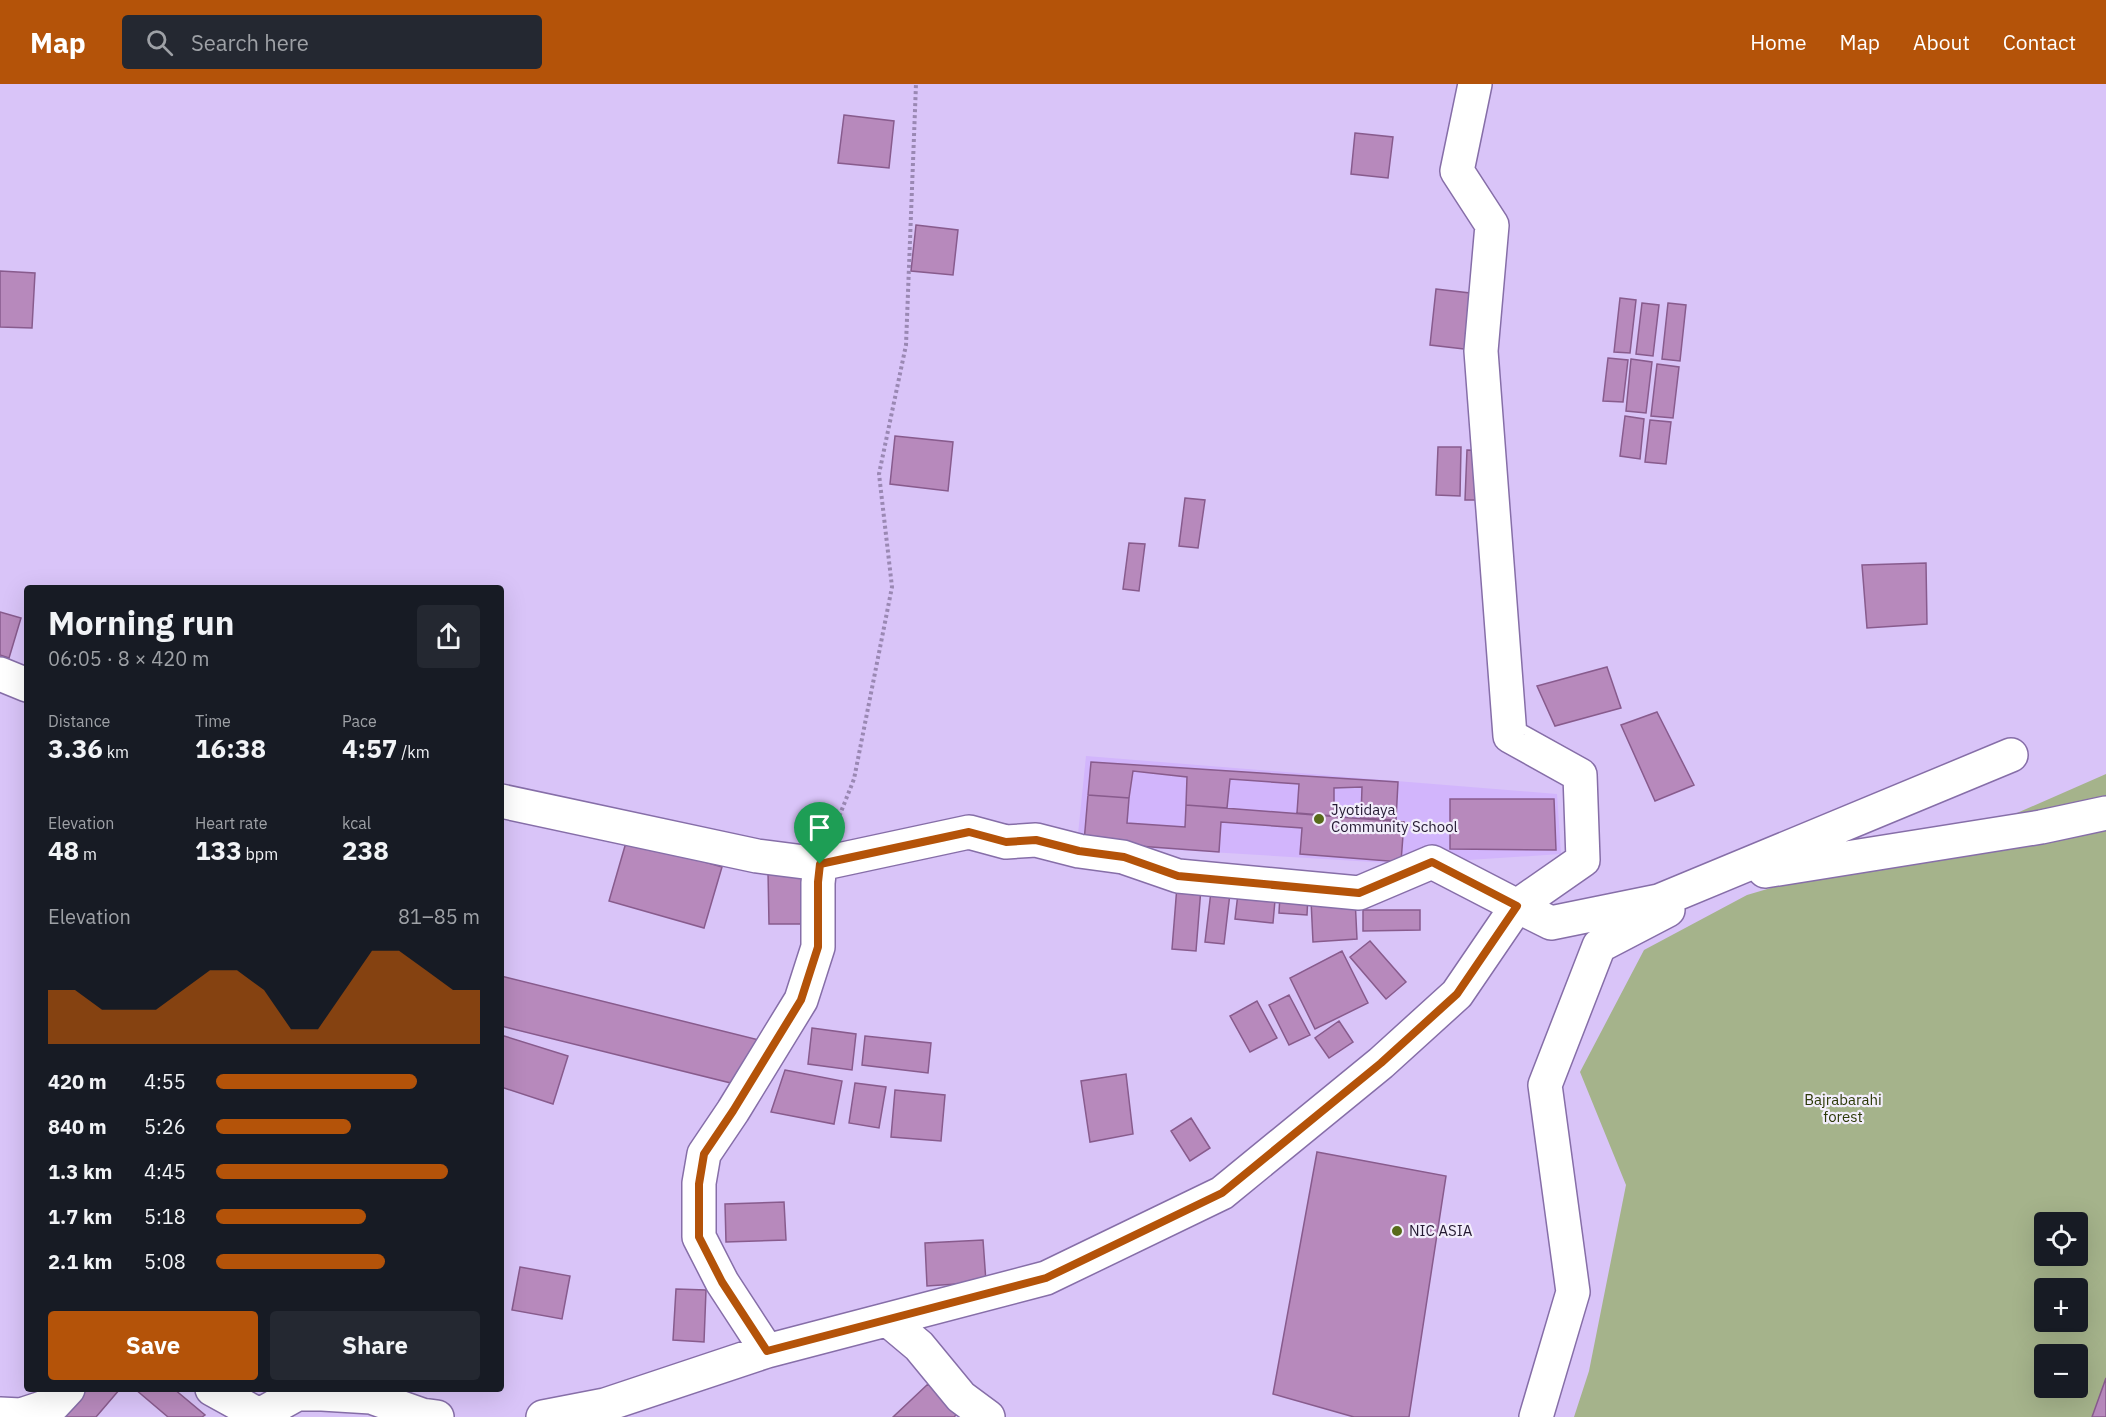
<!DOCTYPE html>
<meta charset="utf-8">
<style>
body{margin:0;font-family:"IBM Plex Sans",sans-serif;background:#242831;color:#f1f3f6;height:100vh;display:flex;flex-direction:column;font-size:22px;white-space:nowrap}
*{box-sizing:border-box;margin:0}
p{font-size:20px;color:#9ea1a6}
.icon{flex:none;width:33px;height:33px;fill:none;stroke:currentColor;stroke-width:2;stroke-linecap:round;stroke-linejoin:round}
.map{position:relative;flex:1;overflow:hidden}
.panel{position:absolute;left:24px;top:501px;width:480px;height:807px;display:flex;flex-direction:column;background:#171b24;border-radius:6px;box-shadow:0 6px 24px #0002}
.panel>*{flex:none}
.fabs{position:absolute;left:2034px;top:1128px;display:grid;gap:12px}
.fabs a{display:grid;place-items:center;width:54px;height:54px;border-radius:6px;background:#171b24;box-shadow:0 6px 24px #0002;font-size:30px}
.pin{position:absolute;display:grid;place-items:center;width:51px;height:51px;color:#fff;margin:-62px -26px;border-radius:50% 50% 50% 0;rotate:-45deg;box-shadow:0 0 6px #0007}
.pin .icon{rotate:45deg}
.round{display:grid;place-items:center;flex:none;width:63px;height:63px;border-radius:6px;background:#242831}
.headline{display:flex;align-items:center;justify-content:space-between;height:102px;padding:0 24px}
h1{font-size:33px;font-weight:800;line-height:45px}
.stats{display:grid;grid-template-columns:repeat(3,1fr);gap:9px;height:102px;padding:6px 24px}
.stats div{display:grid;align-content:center}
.stats b{font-size:26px;font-weight:800}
.stats small{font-size:16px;font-weight:400}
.stats p{font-size:16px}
.chart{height:168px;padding:12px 24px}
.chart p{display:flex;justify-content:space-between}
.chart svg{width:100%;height:108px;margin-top:6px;fill:#b45309;opacity:.7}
.action{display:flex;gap:12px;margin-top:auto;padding:12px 24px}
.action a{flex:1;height:69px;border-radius:6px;background:#b45309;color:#fff;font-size:24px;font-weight:800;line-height:69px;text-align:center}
.action a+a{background:#242831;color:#f1f3f6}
ul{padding:0 24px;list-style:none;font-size:20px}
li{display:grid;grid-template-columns:96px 72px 1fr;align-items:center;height:45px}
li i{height:15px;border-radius:8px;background:#b45309}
header{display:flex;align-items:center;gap:36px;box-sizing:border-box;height:84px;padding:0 30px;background:#b45309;color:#fff}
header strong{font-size:28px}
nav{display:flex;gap:33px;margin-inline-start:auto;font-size:21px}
.search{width:420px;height:54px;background:#242831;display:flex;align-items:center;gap:15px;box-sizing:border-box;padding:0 21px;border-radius:6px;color:#9ea1a6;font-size:22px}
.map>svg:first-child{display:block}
.built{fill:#d2b5fc}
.green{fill:#a5b38b;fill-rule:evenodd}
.building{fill:#b789bc;stroke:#885b8d;stroke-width:1.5}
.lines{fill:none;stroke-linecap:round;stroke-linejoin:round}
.minor-casing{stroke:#866ea8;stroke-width:36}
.path{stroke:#9a88b3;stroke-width:4;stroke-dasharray:3 3;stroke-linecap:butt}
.minor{stroke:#fff;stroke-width:33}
.route-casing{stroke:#fff;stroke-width:12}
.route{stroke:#b45309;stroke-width:8}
.poi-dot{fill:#576b1a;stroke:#f2edfb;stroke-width:2}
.labels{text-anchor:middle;stroke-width:4.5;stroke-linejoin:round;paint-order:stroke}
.poi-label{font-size:15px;fill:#241a32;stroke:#f2edfb;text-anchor:start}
.park-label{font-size:15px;fill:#2c3907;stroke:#f2edfb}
</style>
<header>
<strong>Map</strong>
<div class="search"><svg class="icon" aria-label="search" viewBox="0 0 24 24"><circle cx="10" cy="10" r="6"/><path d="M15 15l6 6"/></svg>Search here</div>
<nav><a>Home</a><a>Map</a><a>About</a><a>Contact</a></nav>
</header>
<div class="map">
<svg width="2106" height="1333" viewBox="0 0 2106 1333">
<rect width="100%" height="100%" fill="#d9c4f8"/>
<path class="built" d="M1086,672l471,38 4,60 -155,10 -329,-20z"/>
<path class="green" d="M2106,690v643h-532l15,-46 37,-186 -46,-113 64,-122 103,-55 254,-75zM2044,1138h34v34h-34zM2044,1204h34v34h-34zM2044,1270h34v34h-34z"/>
<path class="building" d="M844,31l50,6 -5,47 -51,-5z
M1355,49l38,4 -5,41 -37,-4z
M916,141l42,5 -5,45 -42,-4z
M0,187l35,2 -3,55 -32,-1z
M1436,205l51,6 -6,56 -51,-6z
M1620,214l16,2 -6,53 -16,-1z
M1642,219l17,2 -6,51 -17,-2z
M1668,219l18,2 -6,56 -18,-2z
M1608,274l20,2 -5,42 -20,-1z
M1631,275l21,3 -6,51 -20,-2z
M1657,280l22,3 -6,51 -22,-2z
M1625,332l19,3 -4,40 -20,-3z
M1650,336l21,2 -5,42 -21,-2z
M895,352l58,6 -5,49 -58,-7z
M1438,363h23l-1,49 -24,-1z
M1467,366l23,1 -1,49h-24z
M1185,414l20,2 -7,48 -19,-2z
M1129,459l16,1 -6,47 -16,-2z
M1926,479l1,61 -60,4 -5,-63z
M0,528l21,6 -12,40 -9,-3z
M1607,583l14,41 -66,18 -18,-40z
M1657,628l37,73 -39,16 -34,-76z
M1091,678l307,20 -2,38 -35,-2 1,-31 -28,1v28l-37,-3 2,-29 -69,-5 -3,29 -41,-3 1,-28 -54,-6 -4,27 -41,-3z
M1088,711l41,3 -2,25 58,4 1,-22 218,17 -3,40 -101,-8 2,-26 -81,-6 -2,30 -135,-10z
M1450,715h104l2,51 -106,-1z
M627,755l95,28 -18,61 -95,-27z
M817,787l1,53h-49l-1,-52z
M1212,799l19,2 -7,59 -19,-2z
M1239,801l37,4 -3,34 -38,-4z
M1177,802l24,2 -5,63 -24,-2z
M1280,810l28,1 -1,20 -28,-2z
M1355,814l2,41 -44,3 -2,-42z
M1363,826h57v20l-57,1z
M1370,857l36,41 -20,17 -36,-42z
M1342,867l26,52 -53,26 -25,-51z
M501,892l258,64 -12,47 -246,-61z
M1289,911l21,40 -21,10 -20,-40z
M1257,917l20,37 -27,14 -20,-36z
M1339,937l14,21 -24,16 -14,-20z
M812,944l44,6 -4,36 -44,-6z
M501,951l67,21 -15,48 -52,-17z
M865,952l66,7 -3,30 -66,-8z
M785,986l57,11 -8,43 -63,-12z
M1126,990l7,60 -43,8 -9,-61z
M855,999l31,4 -7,41 -30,-5z
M895,1006l50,5 -4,46 -50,-4z
M1191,1034l19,30 -20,13 -19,-30z
M1317,1068l129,24 -37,241h-55l-81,-23z
M784,1118l2,38 -60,2 -1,-38z
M983,1156l3,42 -59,4 -2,-43z
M520,1183l50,9 -8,43 -50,-9z
M676,1205l30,1 -2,52 -31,-2z
M2106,1294v39h-14z
M928,1300l29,30 -3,3h-61z
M77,1305h43l-24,28h-43z
M135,1305h39l31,26 -3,2h-34z"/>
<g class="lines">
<defs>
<path id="minor" d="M0,590l27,11
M501,717l256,55 63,8 149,-32 37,10 30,-2 43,11 44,6 55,19 181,17 73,-31 85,44 66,-46 -3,-85 -70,-39 -29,-385 11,-126 -35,-54 18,-87
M1765,787l276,-44 65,-14
M888,1236l31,26 42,51 27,20
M767,1267l-45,-69 -23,-45v-54l5,-29 29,-43 68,-111 17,-53v-64l2,-19
M212,1305l47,26
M0,1330l21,1 33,-11 14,-15
M256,1333l41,-23h25l49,3 51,18 15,2
M543,1333l62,-12 162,-54 279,-73 176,-85 159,-130 76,-69 60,-88 34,17 108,-22 352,-146
M1536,1333l37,-125 -28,-207 54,-139 69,-36"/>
</defs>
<use href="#minor" class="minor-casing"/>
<path class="path" d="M835,743l19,-48 38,-192 -13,-113 27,-129 10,-261"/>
<use href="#minor" class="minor"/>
</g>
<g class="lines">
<defs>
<path id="route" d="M969,748l37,10 30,-2 43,11 45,6 54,19 181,17 73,-31 85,44 -60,88 -76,69 -159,130 -176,85 -279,73 -45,-69 -23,-45v-53l5,-30 29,-43 68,-111 17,-53v-65l2,-18z"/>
</defs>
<use href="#route" class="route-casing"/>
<use href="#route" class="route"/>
</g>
<g class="poi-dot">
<circle cx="1319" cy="735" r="6"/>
<circle cx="1397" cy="1147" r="6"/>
</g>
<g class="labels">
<g class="poi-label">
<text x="1331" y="731">Jyotidaya<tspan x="1331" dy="17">Community School</tspan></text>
<text x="1409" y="1152">NIC ASIA</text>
</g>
<g class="park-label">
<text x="1843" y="1021">Bajrabarahi<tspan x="1843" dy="17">forest</tspan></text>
</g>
</g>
</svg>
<div class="fabs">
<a><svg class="icon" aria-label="locate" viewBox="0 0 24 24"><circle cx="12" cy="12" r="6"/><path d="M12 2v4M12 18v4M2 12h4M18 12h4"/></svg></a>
<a>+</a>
<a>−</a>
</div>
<div class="pin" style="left:820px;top:780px;background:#1e9e55"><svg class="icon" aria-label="arrive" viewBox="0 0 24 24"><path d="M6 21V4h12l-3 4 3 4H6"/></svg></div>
<section class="panel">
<div class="headline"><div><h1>Morning run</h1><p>06:05 · 8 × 420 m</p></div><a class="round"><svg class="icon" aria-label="share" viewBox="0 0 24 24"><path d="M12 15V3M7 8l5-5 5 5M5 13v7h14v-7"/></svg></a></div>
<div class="stats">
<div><p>Distance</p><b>3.36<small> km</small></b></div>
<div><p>Time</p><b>16:38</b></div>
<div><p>Pace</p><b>4:57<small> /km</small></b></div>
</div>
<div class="stats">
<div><p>Elevation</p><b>48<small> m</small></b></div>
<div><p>Heart rate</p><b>133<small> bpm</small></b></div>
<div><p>kcal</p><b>238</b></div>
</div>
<div class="chart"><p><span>Elevation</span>81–85 m</p>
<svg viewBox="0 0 160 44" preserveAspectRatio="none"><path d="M0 44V22L10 22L20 30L30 30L40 30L50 22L60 14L70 14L80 22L90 38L100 38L110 22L120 6L130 6L140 14L150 22L160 22V44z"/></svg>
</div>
<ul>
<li><b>420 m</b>4:55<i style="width:76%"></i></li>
<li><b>840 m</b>5:26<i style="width:51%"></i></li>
<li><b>1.3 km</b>4:45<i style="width:88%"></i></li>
<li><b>1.7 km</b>5:18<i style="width:57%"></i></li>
<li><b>2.1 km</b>5:08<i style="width:64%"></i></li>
</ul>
<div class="action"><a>Save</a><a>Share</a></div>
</section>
</div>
